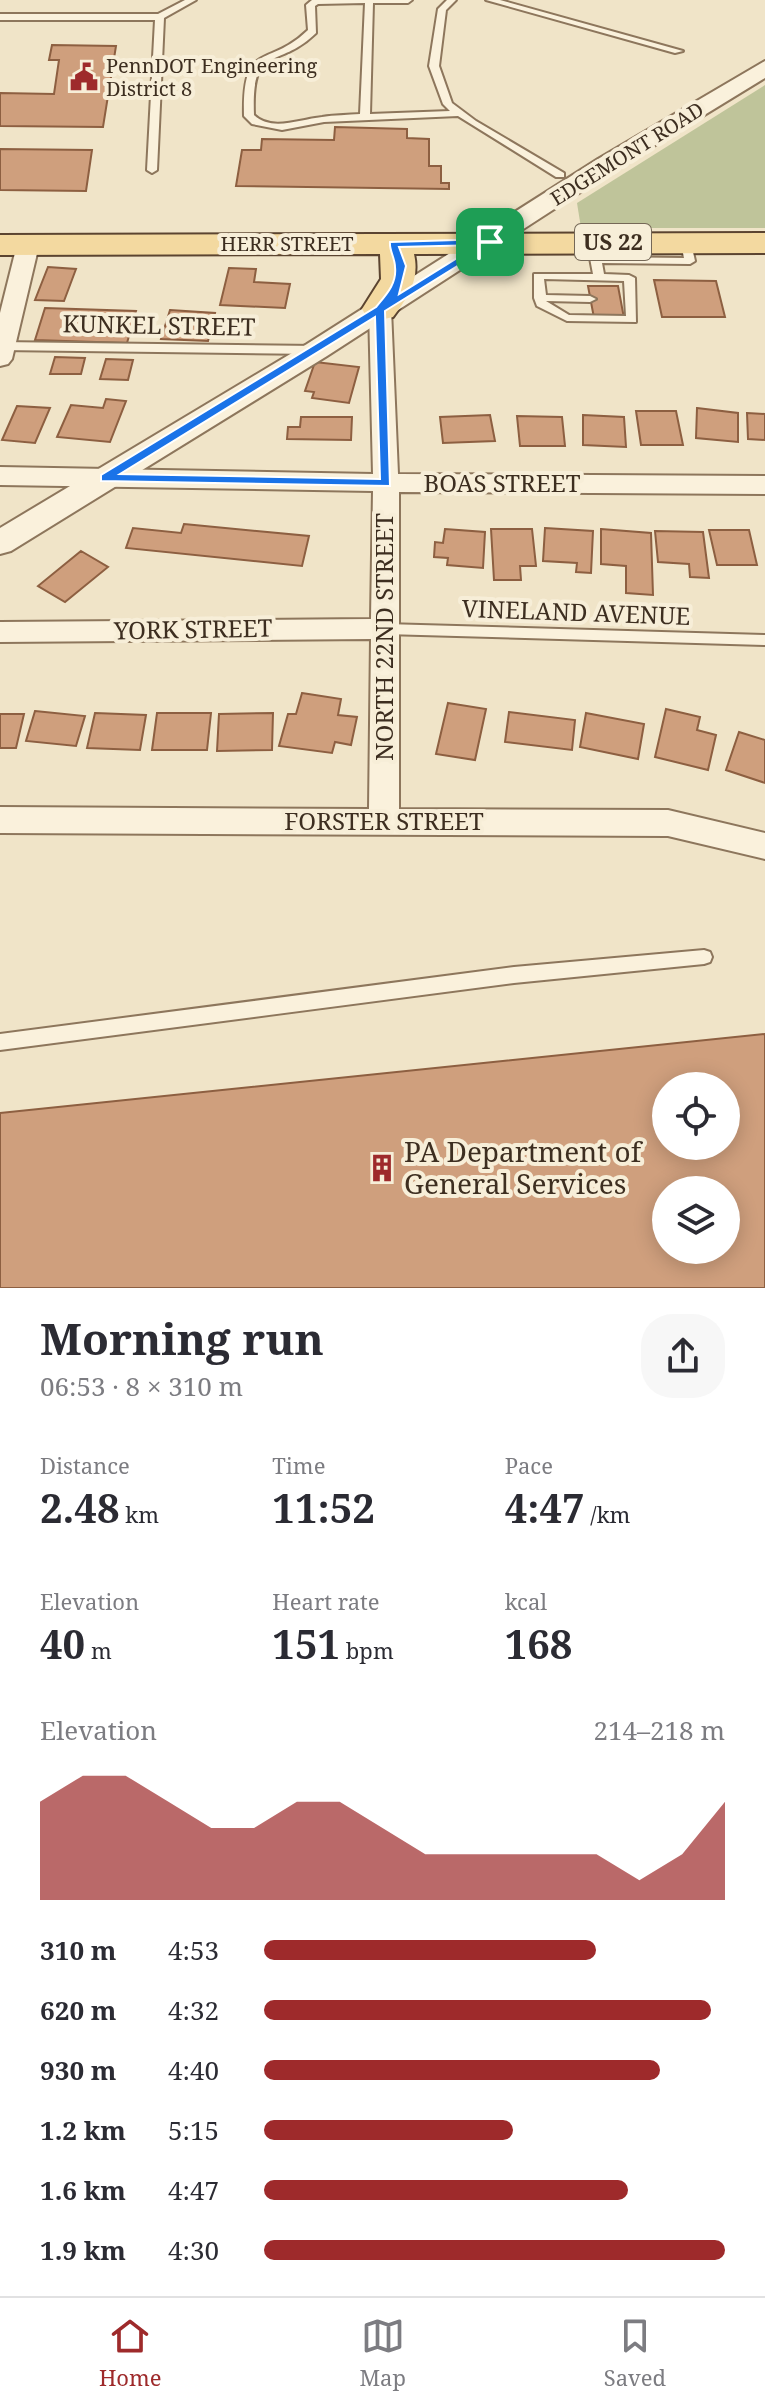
<!DOCTYPE html>
<meta charset="utf-8">
<style>
body{margin:0;font-family:"Noto Serif",serif;background:#f7f7f7;color:#2b2b33;height:100vh;display:flex;flex-direction:column;font-size:30px;white-space:nowrap}
*{box-sizing:border-box;margin:0}
p{font-size:26px;color:#7c7c81}
.icon{flex:none;width:44px;height:44px;fill:none;stroke:currentColor;stroke-width:2;stroke-linecap:round;stroke-linejoin:round}
.map{position:relative;height:1288px;overflow:hidden}
.details{display:flex;flex-direction:column;background:#fff;flex:1}
.details>*{flex:none}
.buttons{position:absolute;left:652px;top:1072px;display:grid;gap:16px}
.buttons a{display:grid;place-items:center;width:88px;height:88px;border-radius:50%;background:#fff;box-shadow:0 4px 20px #0003;font-size:40px}
.pin{position:absolute;display:grid;place-items:center;width:68px;height:68px;color:#fff;margin:-34px;border-radius:16px;box-shadow:0 4px 12px #0006}
.round{display:grid;place-items:center;flex:none;width:84px;height:84px;border-radius:32px;background:#f7f7f7}
.headline{display:flex;align-items:center;justify-content:space-between;height:136px;padding:0 40px}
h1{font-size:44px;font-weight:700;line-height:60px}
.metrics{display:grid;grid-template-columns:repeat(3,1fr);gap:12px;height:136px;padding:8px 40px}
.metrics div{display:grid;align-content:center}
.metrics b{font-size:40px;font-weight:700}
.metrics small{font-size:22px;font-weight:400}
.metrics p{font-size:22px}
.chart{height:224px;padding:16px 40px}
.chart p{display:flex;justify-content:space-between}
.chart svg{width:100%;height:144px;margin-top:8px;fill:#9e2a2b;opacity:.7}
ul{padding:0 40px;list-style:none;font-size:26px}
li{display:grid;grid-template-columns:128px 96px 1fr;align-items:center;height:60px}
li i{height:20px;border-radius:10px;background:#9e2a2b}
.dock{display:flex;justify-content:space-around;align-items:center;height:112px;border-top:2px solid #e1e1e2;background:#fff;font-size:22px;color:#7c7c81}
.dock a{display:grid;justify-items:center;gap:4px}
.dock .on{color:#9e2a2b}
.map>svg:first-child{display:block}
.cemetery{fill:#bfc49a}
.building{fill:#cf9f7d;stroke:#8d5f41;stroke-width:2;fill-rule:evenodd}
.lines{fill:none;stroke-linecap:round;stroke-linejoin:round}
.service-casing{stroke:#8d765c;stroke-width:4}
.minor-casing{stroke:#8d765c;stroke-width:4}
.tertiary-casing{stroke:#8d765c;stroke-width:4}
.primary-casing{stroke:#5b4430;stroke-width:4}
.service{fill:#faf1dc;fill-rule:evenodd}
.minor{fill:#faf1dc;fill-rule:evenodd}
.tertiary{fill:#faf1dc;fill-rule:evenodd}
.primary{fill:#f3d9a0;fill-rule:evenodd}
.route{fill:#1a73e8;stroke:#fff;stroke-width:2;fill-rule:evenodd}
.labels{text-anchor:middle;stroke-width:8;stroke-linejoin:round;paint-order:stroke}
.far-poi-label{font-size:20px;fill:#3d2e20;stroke:#f7eed8;text-anchor:start}
.far-street-label{font-size:20px;fill:#3d2e20;stroke:#f7eed8}
.shield{fill:#f7eed8;stroke:#756857;stroke-width:2}
.shield-label{font-size:22px;font-weight:bold;fill:#3d2e20}
.street-label{font-size:24px;fill:#3d2e20;stroke:#f7eed8}
.near-poi-label{font-size:28px;fill:#3d2e20;stroke:#f7eed8;text-anchor:start}
</style>
<div class="map">
<svg width="765" height="1288" viewBox="0 0 765 1288">
<rect width="100%" height="100%" fill="#f0e4c8"/>
<path class="cemetery" d="M765,85v143h-184l-4,-25z"/>
<path class="building" d="M52,45l64,1 -13,81 -103,-1v-33l54,1 5,-34h-10z
M335,127l72,2v9l22,1v27h12v17h8v6l-213,-3 6,-36h19l1,-11 72,1z
M0,149l92,1 -6,41 -86,-1z
M48,267l28,2 -12,32 -29,-1z
M229,268l27,1 -2,13 36,2 -5,24 -65,-3z
M654,280l62,1 9,36h-63z
M588,286h30l6,32h-30z
M45,308l91,3 -9,32 -92,-3z
M170,310l45,3 -7,28 -47,-2z
M55,357l30,1 -4,16h-31z
M106,359l27,1 -5,20 -28,-1z
M315,362l44,5 -10,36 -37,-5 2,-6 -9,-1z
M106,399l20,2 -16,41 -53,-5 14,-32 32,3z
M17,406l33,2 -15,35 -33,-3z
M697,408l41,5v29l-42,-4z
M636,411h40l7,34h-42z
M747,413l18,1v26l-17,-1z
M490,415l5,26 -52,2 -3,-26z
M583,415l41,2 2,30 -43,-2z
M517,416l45,1 3,29h-45z
M301,417h51l-1,23 -64,-1 1,-12h12z
M184,524l125,12 -7,30 -176,-18 7,-20 48,5z
M545,528l48,3 -2,42 -15,-1 1,-9 -34,-2z
M445,529l40,3 -2,36 -36,-3 1,-7 -14,-1 1,-15 8,1z
M491,529h41l4,37h-16l1,14h-27z
M601,529l50,4 2,62 -27,-2v-27l-25,-2z
M709,530h40l8,35h-40z
M655,531l48,1 6,46 -19,-1 -1,-13 -31,-2z
M81,551l27,16 -43,35 -27,-16z
M302,693l39,6 -3,16 19,2 -6,28 -16,-3 -3,11 -53,-7 9,-32h8z
M448,703l38,6 -11,51 -39,-6z
M666,709l34,8 -3,13 19,5 -8,35 -53,-13z
M35,711l50,5 -9,30 -50,-5z
M509,712l66,8 -3,30 -67,-8z
M95,713l51,2 -6,35 -53,-2z
M157,713h54l-4,37h-55z
M273,713l-1,37 -55,1 2,-37z
M586,713l58,11 -6,35 -58,-12z
M0,714h24l-8,34h-16z
M739,732l26,8v43l-39,-13z
M765,1034v254h-765v-175zM666,1086h60v60h-60zM666,1190h60v60h-60z"/>
<g class="lines">
<defs>
<path id="service" d="M185,0h11l-32,18 -7,152 -5,3 -5,-3 8,-150h-155v-6h158z
M312,0h100l-4,3h-35l-3,111 80,-3 -7,-7 -14,-38 9,-57 9,-9h9l-10,10 -7,56 13,37 24,18 88,52v4h-8l-98,-61 -134,6 -42,8 -30,-6 -8,-8c-2,-77 24,-47 64,-86l-2,-25zM365,3l-5,111c-12,1 -26,1 -38,3 -21,2 -51,15 -68,-2 -3,-73 23,-44 62,-82l-1,-27 3,-2z
M486,0h14l183,51 -8,2z
M592,239l5,3 3,15 84,1 -3,-15 5,-3 5,3 4,18 -5,3 -88,-1 2,11 25,1 6,3 1,44 -69,-1 -30,-15 -3,-8v-24h59l-6,-32zM544,279l80,2 2,35 -57,-1 -23,-14 44,1 6,-3 -6,-3 -44,-1z
M0,342l316,4 6,4 -6,4 -316,-4z
M385,624l380,11v10l-380,-11 -7,-5z
M704,950l6,2 2,5 -2,5 -6,2 -190,19 -514,67v-16l514,-67z"/>
<path id="minor" d="M28,239l11,6 -27,114 -4,5 -8,2v-53l17,-68z
M380,302l8,2 3,5 7,165 367,2v18l-366,-2v317l269,1 97,23v26l-97,-23 -668,-3v-26l369,2 2,-170 -371,3v-20l371,-3 2,-128 -373,-6v-18l373,7 -4,-165 3,-5z"/>
<path id="tertiary" d="M765,61v17l-149,91 -289,187 -316,195 -11,3v-26l307,-184 291,-185z"/>
<path id="primary" d="M765,233v20l-351,1c6,26 -6,43 -21,63l-13,3 -13,-3 -5,-8 19,-30 -1,-25 -380,1v-20z"/>
</defs>
<use href="#service" class="service-casing"/>
<use href="#minor" class="minor-casing"/>
<use href="#tertiary" class="tertiary-casing"/>
<use href="#primary" class="primary-casing"/>
<use href="#service" class="service"/>
<use href="#minor" class="minor"/>
<use href="#tertiary" class="tertiary"/>
<use href="#primary" class="primary"/>
</g>
<path class="route" d="M490,239l3,5 -108,67 5,175 -289,-5v-6l275,-168c10,-12 21,-23 19,-40 0,-9 -6,-17 -5,-25zM478,245l-79,49 7,-28 -7,-19zM375,317l5,162 -260,-5z"/>
<defs>
<symbol id="civic-bare" viewBox="-9 -9 18 18"><path d="M-.6-6.5H3V-4.5H.6V-3L4-1V1h2V6H-6V1h2V-1L-.6-3ZM-1.2 2.5V6h2.4V2.5Z" fill="#9e2a2b" stroke="#f7eed8" stroke-width="2.5" paint-order="stroke"/></symbol>
<symbol id="building-bare" viewBox="-9 -9 18 18"><path d="M-4-6H4V6H1V3H-1V6H-4ZM-2.5-4.3h1.7v1.8h-1.7ZM.8-4.3h1.7v1.8H.8ZM-2.5-1h1.7V.8h-1.7ZM.8-1h1.7V.8H.8Z" fill="#9e2a2b" stroke="#f7eed8" stroke-width="2.5" paint-order="stroke"/></symbol>
</defs>
<g fill-rule="evenodd">
<use href="#civic-bare" x="64" y="57" width="40" height="40"/>
<use href="#building-bare" x="362" y="1148" width="40" height="40"/>
</g>
<g class="labels">
<g class="far-poi-label">
<text x="106" y="73">PennDOT Engineering<tspan x="106" dy="23">District 8</tspan></text>
</g>
<g class="far-street-label">
<text transform="translate(627 154) rotate(-32)" y="7">EDGEMONT ROAD</text>
<text x="287" y="251">HERR STREET</text>
</g>
<rect class="shield" x="575" y="224" width="76" height="36" rx="6"/>
<g class="shield-label">
<text x="613" y="250">US 22</text>
</g>
<g class="street-label">
<text transform="translate(159 326) rotate(1)" y="8">KUNKEL STREET</text>
<text x="502" y="492">BOAS STREET</text>
<text transform="translate(576 613) rotate(2)" y="8">VINELAND AVENUE</text>
<text transform="translate(193 630) rotate(-1)" y="8">YORK STREET</text>
<text transform="translate(385 637) rotate(-90)" y="8">NORTH 22ND STREET</text>
<text x="384" y="830">FORSTER STREET</text>
</g>
<g class="near-poi-label">
<text x="404" y="1162">PA Department of<tspan x="404" dy="32">General Services</tspan></text>
</g>
</g>
</svg>
<div class="buttons">
<a><svg class="icon" aria-label="locate" viewBox="0 0 24 24"><circle cx="12" cy="12" r="6"/><path d="M12 2v4M12 18v4M2 12h4M18 12h4"/></svg></a>
<a><svg class="icon" aria-label="layers" viewBox="0 0 24 24"><path d="M12 4l9 5-9 5-9-5zM3 14l9 5 9-5"/></svg></a>
</div>
<div class="pin" style="left:490px;top:242px;background:#1e9e55"><svg class="icon" aria-label="arrive" viewBox="0 0 24 24"><path d="M6 21V4h12l-3 4 3 4H6"/></svg></div>
</div>
<section class="details">
<div class="headline"><div><h1>Morning run</h1><p>06:53 · 8 × 310 m</p></div><a class="round"><svg class="icon" aria-label="share" viewBox="0 0 24 24"><path d="M12 15V3M7 8l5-5 5 5M5 13v7h14v-7"/></svg></a></div>
<div class="metrics">
<div><p>Distance</p><b>2.48<small> km</small></b></div>
<div><p>Time</p><b>11:52</b></div>
<div><p>Pace</p><b>4:47<small> /km</small></b></div>
</div>
<div class="metrics">
<div><p>Elevation</p><b>40<small> m</small></b></div>
<div><p>Heart rate</p><b>151<small> bpm</small></b></div>
<div><p>kcal</p><b>168</b></div>
</div>
<div class="chart"><p><span>Elevation</span>214–218 m</p>
<svg viewBox="0 0 160 44" preserveAspectRatio="none"><path d="M0 44V14L10 6L20 6L30 14L40 22L50 22L60 14L70 14L80 22L90 30L100 30L110 30L120 30L130 30L140 38L150 30L160 14V44z"/></svg>
</div>
<ul>
<li><b>310 m</b>4:53<i style="width:72%"></i></li>
<li><b>620 m</b>4:32<i style="width:97%"></i></li>
<li><b>930 m</b>4:40<i style="width:86%"></i></li>
<li><b>1.2 km</b>5:15<i style="width:54%"></i></li>
<li><b>1.6 km</b>4:47<i style="width:79%"></i></li>
<li><b>1.9 km</b>4:30<i style="width:100%"></i></li>
</ul>
</section>
<nav class="dock">
<a class="on"><svg class="icon" aria-label="home" viewBox="0 0 24 24"><path d="M3 11l9-7 9 7M6 9v11h12V9"/></svg>Home</a>
<a><svg class="icon" aria-label="map" viewBox="0 0 24 24"><path d="M3 6l6-2 6 2 6-2v14l-6 2-6-2-6 2zM9 4v14M15 6v14"/></svg>Map</a>
<a><svg class="icon" aria-label="saved" viewBox="0 0 24 24"><path d="M7 4h10v16l-5-4-5 4z"/></svg>Saved</a>
</nav>
